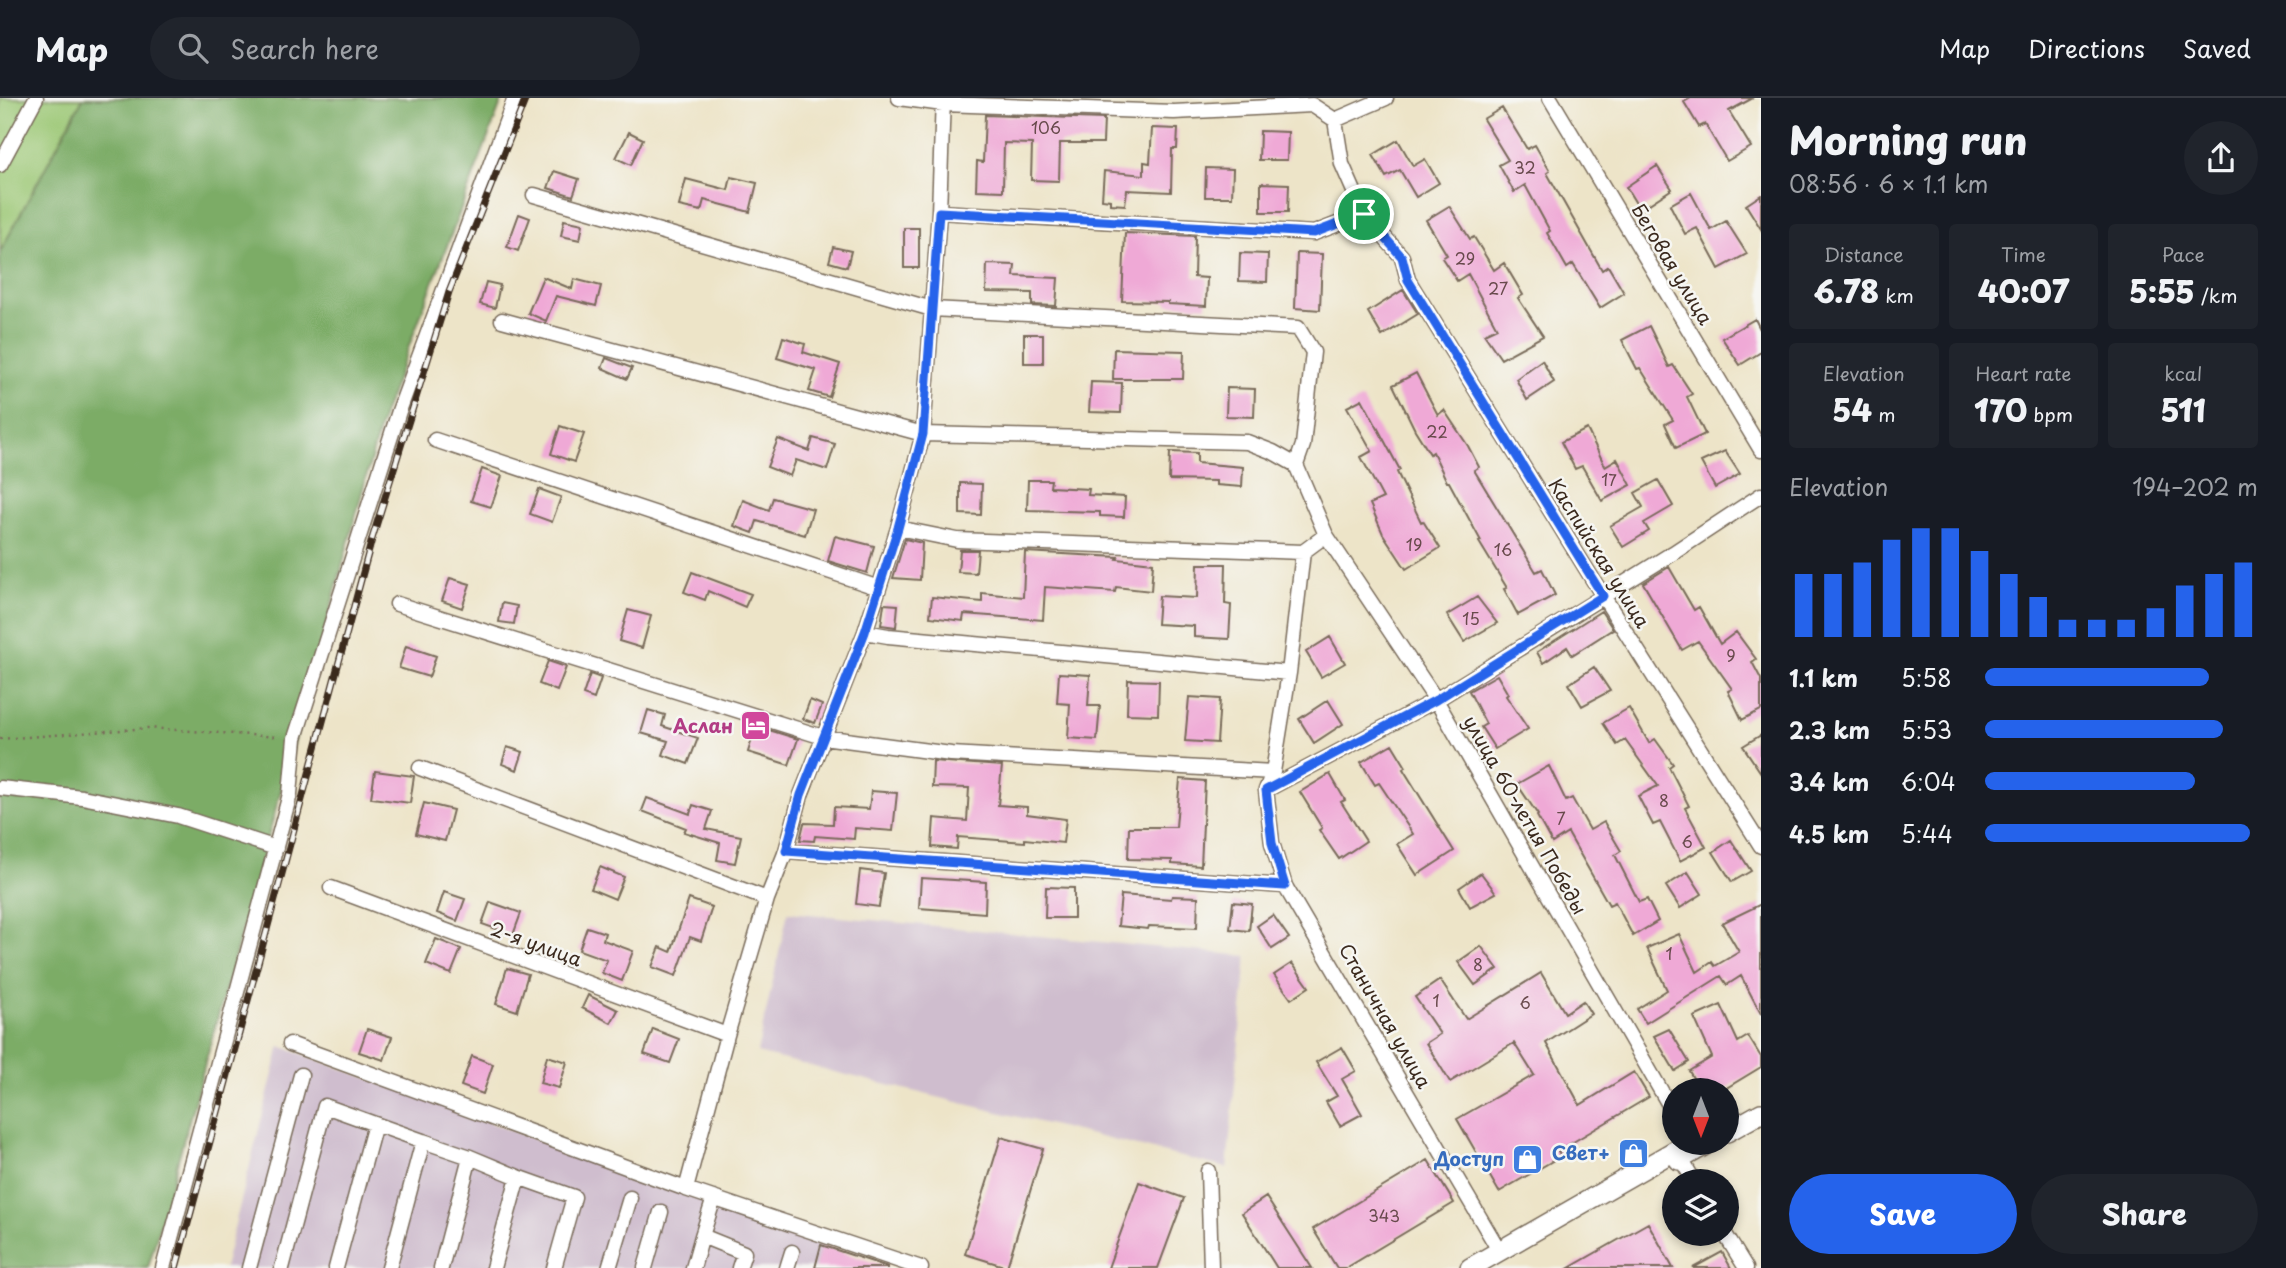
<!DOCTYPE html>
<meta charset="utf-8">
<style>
body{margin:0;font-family:"Playpen Sans",sans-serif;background:#20242c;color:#f1f3f6;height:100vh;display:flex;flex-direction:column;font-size:26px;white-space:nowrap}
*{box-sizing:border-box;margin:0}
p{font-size:23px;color:#9ea1a6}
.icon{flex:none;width:38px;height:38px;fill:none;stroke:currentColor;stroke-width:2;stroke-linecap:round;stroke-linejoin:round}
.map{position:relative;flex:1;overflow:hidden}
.panel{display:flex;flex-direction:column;background:#171b24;width:525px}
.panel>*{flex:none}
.needle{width:46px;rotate:180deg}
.fabs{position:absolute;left:1662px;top:980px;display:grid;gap:14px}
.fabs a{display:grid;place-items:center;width:77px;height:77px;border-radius:50%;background:#171b24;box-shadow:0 4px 10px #0003;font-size:35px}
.pin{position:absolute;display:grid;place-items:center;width:60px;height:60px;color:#fff;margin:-30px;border:4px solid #fff;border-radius:50%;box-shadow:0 2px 7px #0007}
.round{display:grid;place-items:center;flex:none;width:74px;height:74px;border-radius:37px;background:#20242c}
.head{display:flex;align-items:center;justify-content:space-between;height:119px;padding:0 28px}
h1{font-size:38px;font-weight:800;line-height:52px}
.metrics{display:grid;grid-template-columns:repeat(3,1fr);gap:10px;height:119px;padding:7px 28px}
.metrics div{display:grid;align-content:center;border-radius:7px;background:#20242c;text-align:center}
.metrics b{font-size:30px;font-weight:800}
.metrics small{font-size:19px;font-weight:400}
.metrics p{font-size:19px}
.chart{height:196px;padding:14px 28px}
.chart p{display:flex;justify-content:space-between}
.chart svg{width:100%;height:126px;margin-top:7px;stroke:#2563eb;stroke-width:6}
.button{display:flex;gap:14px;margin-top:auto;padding:14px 28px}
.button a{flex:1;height:80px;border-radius:42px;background:#2563eb;color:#fff;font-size:28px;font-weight:800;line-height:80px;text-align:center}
.button a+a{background:#20242c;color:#f1f3f6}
ul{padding:0 28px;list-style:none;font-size:23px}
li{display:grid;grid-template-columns:112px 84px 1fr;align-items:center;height:52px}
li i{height:18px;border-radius:9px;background:#2563eb}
header{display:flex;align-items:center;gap:42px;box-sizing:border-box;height:98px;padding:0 35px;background:#171b24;border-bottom:2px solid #363941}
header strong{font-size:33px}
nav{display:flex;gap:38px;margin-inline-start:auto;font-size:24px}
.search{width:490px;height:63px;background:#20242c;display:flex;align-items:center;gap:18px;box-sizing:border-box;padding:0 24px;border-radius:38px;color:#9ea1a6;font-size:26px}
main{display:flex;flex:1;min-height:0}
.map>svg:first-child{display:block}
.industrial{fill:#cfbdce}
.green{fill:#9bc775;stroke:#6b784a;stroke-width:2}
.forest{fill:#7cac66;stroke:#5c6b42;stroke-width:2}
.building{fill:#efa9d6}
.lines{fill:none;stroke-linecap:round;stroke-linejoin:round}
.minor-casing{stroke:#796b5a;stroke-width:17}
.major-casing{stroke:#796b5a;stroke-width:22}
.path{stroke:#796b5a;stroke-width:2.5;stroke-dasharray:2 5;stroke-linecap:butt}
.minor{stroke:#fff;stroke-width:14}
.major{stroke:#fff;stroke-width:19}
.rail-casing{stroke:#3b2a1e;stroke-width:7}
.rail{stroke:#f6f6f2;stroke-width:4.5;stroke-dasharray:13;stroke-linecap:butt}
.route-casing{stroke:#fff;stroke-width:14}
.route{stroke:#2563eb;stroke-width:9}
.labels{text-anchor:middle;stroke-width:5;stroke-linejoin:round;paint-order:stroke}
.number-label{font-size:16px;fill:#684a4c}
.street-label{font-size:19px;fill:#3b2a1e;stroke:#f6f6f2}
.hotel-label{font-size:19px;font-weight:bold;fill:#b23c85;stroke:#f6f6f2;text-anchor:end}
.shop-label{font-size:19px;font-weight:bold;fill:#366cbe;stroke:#f6f6f2;text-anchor:end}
</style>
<header>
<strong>Map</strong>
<div class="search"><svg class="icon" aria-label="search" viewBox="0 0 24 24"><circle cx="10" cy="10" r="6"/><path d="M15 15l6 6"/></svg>Search here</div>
<nav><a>Map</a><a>Directions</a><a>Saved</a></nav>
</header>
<main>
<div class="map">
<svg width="1761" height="1170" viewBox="0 0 1761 1170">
<rect width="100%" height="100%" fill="#f6f6f2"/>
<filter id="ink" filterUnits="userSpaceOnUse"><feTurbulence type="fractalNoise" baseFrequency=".0143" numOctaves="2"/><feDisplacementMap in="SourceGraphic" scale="14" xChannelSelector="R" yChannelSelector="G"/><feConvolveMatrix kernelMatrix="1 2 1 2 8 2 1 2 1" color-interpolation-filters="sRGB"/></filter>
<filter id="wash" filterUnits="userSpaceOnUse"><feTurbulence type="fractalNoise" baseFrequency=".00686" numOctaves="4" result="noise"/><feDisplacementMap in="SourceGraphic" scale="28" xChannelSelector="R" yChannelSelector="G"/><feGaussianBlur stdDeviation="1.57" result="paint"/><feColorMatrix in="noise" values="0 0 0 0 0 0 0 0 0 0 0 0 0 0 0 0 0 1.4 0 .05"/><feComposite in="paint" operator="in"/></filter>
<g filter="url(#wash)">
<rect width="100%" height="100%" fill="#ede4c8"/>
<path class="industrial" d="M788,814l459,44 -20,212 -470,-115z
M280,948l542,198 -7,24h-591z"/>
<path class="green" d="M0,0h83l-83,165z"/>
<path class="forest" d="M83,0h420l-120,317 -91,336 -144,517h-148v-1016z"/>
<g id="blocks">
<path class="building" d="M1691,0h62l-24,13 22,36 -24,14 -22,-37 -6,3 -15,-25z
M1502,10l25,41 8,-4 15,26 -3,2 55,97 6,-4 16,27 -24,15 -27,-44 -6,4 -20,-35 3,-2 -25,-46 -11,7 -15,-27 9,-5 -25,-41z
M985,17l119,4 -1,24h-43l-1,38 -28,-1 1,-36 -28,-1 -1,48 -27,-1 1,-29 6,1z
M1152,30l26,1 -1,20h-5l-1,43 -44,-2 -2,15 -15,-1v-4l-8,-1 2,-28 40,4v-13l6,1z
M1260,33l28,1 -1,28h-28z
M629,34l14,7 -12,26 -15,-7z
M1398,42l15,26 12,-7 14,24 -23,14 -16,-27 -14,7 -13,-22z
M1657,68l15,23 -32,21 -14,-23z
M1206,70l27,1 -1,28h-27z
M554,73l25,8 -6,17 -25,-8z
M731,79l26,6 -7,29 -46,-12 -3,11 -22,-5 7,-27 42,11z
M1261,85l28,1 -1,28h-27z
M1691,95l20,37 15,-9 21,33 -28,15 -22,-41 -12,6 -15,-29z
M1761,97v34l-15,-24z
M1449,108l21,33 4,-2 20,33 10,-7 19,32 -5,3 25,38 -42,23 -17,-25 13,-6 -29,-54 -11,7 -15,-23 5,-3 -21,-35z
M519,116l11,4 -12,33 -11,-4z
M564,122l19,4 -3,16 -19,-4z
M904,130h15v40h-15z
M1125,135l70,3 -1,41 13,1 -1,28 -38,-2v-2l-46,-1z
M833,149l18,4 -4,16 -18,-5z
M1240,155l28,1 -1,28 -28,-1z
M1297,155l25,1 -2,56 -25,-2z
M987,166l28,1 -1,11 44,2 -2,28 -24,-1v-12l-46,-1z
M543,179l29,12 2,-10 27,7 -5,20 -40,-10 -10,25 -18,-8z
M486,184l14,3 -5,23 -15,-4z
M1403,192l15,24 -36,22 -14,-24z
M1755,221l6,12v21l-21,13 -18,-27z
M1649,228l20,41 4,-2 19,29 -5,3 18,37 -29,14 -11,-24 8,-4 -33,-52 -3,1 -15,-29z
M1024,236h19v29h-19z
M783,239l22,7 -2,8 37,12 -11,33 -20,-6 7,-21 -39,-12z
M1114,251l70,2 -1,28h-70z
M606,260l26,10 -5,11 -25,-11z
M1542,262l12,22 -27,18 -11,-21z
M1416,275l22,42 6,-5 24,36 11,21 -5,3 62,102 6,-3 13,26 -37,20 -14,-26 3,-1 -28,-46 2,-1 -32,-59h-2l-14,-30 -3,2 -15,-24 -22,-45z
M1091,284l31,1 -1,30 -32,-1z
M1227,290l28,1 -1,28 -28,-1z
M1362,301l38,71 -3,2 24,50 2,-1 17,27 -34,21 -23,-35 -13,-30 13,-6 -22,-41 11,-6 -25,-44z
M560,328l24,8 -10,28 -23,-8z
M1587,331l18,37 12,-7 14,26 -29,16 -20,-35 -7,3 -14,-27z
M813,340l22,6 -8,26 -31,-10 -6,16 -23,-9 11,-28 31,12z
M1725,353l15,23 -25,14 -14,-26z
M1170,354l27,1v10l46,4 -1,20 -26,-2v-4l-47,-1z
M482,371l20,7 -11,31 -20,-6z
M1028,382h23l-1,7 39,2 -1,6 37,2 -1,20 -24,-1v-4l-73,-2z
M1658,382l15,26 -29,17 5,8 -26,16 -13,-21 33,-19 -8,-14z
M960,385l22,1 -1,31 -21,-1z
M539,391l22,8 -9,25 -22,-8z
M773,400l40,11 -8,26 -48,-14 -4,12 -19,-7 9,-26 26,10z
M835,438l39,10 -7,27 -39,-12z
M905,441l17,4 -2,37 -27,-2z
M960,452h18l-2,23 -18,-1z
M1025,454l93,5 -1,2 36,4 -2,28 -35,-4 -1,5 -70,-5 -2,33 -79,-6 -1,7 -33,-4 2,-20 50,5v-9l41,4z
M1198,466h28l-1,40 6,1 -2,34 -35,-2v-11l-37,-2 2,-28 38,2z
M1669,469l25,43 5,-3 21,37 16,-12 20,27 -4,3 9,17v31l-19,10 -14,-29 4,-2 -34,-48 -16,9 -39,-67z
M692,474l59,22 -6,13 -37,-16 -3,9 -21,-8z
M450,480l20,6 -8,24 -20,-7z
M1477,499l20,26 -33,19 -17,-27z
M502,505l15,3 -3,18 -15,-2z
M884,506l14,1 -2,22 -15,-2z
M628,512l23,6 -9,32 -23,-7z
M1601,513l12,18 -41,26 -5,-8 -24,16 -6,-11z
M1330,539l15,26 -24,14 -15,-25z
M406,548l30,10 -7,21 -30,-9z
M548,563l18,6 -9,24 -18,-7z
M1594,569l16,24 -28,15 -13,-22z
M1059,575l31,2 -2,31h12l-3,34 -29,-2 2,-34 -13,-1z
M590,576l11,4 -7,21 -11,-4z
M1497,577l11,19 -2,2 22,33 -33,20 -14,-22 5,-3 -17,-33z
M1128,582l31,1 -1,34 -31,-1z
M1189,599l31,2 -3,44 -32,-2z
M810,602l12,5 -7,18 -12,-4z
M1328,602l15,24 -29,19 -15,-24z
M1629,610l20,35 6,-4 18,25 -4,3 20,39 -4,2 21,39 -26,14 -20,-39 -7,3 -15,-29 20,-10 -33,-46 -8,5 -14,-22z
M648,612l17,5 -3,11 36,12 -10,26 -25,-9 5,-14 -27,-8z
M756,628l42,13 -9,26 -41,-13z
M1761,637v38l-18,-27z
M1392,646l14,23 -3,2 51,82 -37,24 -20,-31 16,-10 -34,-51 -4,2 -14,-23z
M507,649l16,5 -6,18 -15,-6z
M933,663l69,5 -4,39 29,2v7l39,5 -3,24 -38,-4v3l-67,-5 -1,12 -25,-2 2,-29 33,3 2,-33 -37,-1z
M1549,668l17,35 6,-3 18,32 14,-8 17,29 -6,4 24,47 8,-3 11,22 -25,15 -18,-34 -6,3 -41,-72 -16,10 -15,-27 1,-1 -21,-31z
M375,673l39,5 -4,27 -39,-5z
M1330,676l15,26 -4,2 25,39 -27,18 -20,-29 3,-2 -22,-36z
M1180,681l25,2 -4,85 -29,-2v-4l-44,-1 1,-32h47z
M871,693l26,2 -4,38 -38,-3 -1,11 -39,-3 -1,5 -14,-1 4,-17 29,1 1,-17 35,2z
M647,700l43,16 3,-9 19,6 -6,18 35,7 -6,27 -18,-3 3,-17 -36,-11 2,-4 -44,-17z
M424,705l29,7 -8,31 -29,-7z
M1731,742l20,31 -19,11 -19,-30z
M600,769l24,10 -9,22 -24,-10z
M860,772l24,3 -5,34 -23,-3z
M1688,774l14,22 -22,14 -14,-22z
M1481,775l15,20 -26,14 -11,-19z
M921,780l65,4 -1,31 -66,-5z
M1046,789l28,1v30h-29z
M444,794l21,7 -8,22 -20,-8z
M1121,797l50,4 1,-3 26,1 -1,31 -48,-2 -1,3 -30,-3z
M689,801l23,8 -11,34 -11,-4 -14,39 -24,-9 8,-20 11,5z
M490,804l31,11 -8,22 -31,-11z
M1233,804l19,2 -3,27 -19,-2z
M1761,806v110l-20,-38 -14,9 -6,-9 -75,47 -9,-14 30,-19 -20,-42 32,-14 18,38 15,-10 3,4 24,-14 -17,-29z
M1273,817l16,23 -17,11 -15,-23z
M587,829l18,6 -2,7 30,11 -11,30 -20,-8 5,-13 -28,-10z
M436,841l25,10 -10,25 -25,-10z
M1481,848l17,23 -23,16 -17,-23z
M1292,865l17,24 -18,12 -17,-24z
M507,870l21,6 -11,37 -21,-7z
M1541,875l24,40 18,-12 8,13 -45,29 34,62 54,-33 15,25 -91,54 3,5 -62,36 -42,-73 77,-44 -20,-32 -64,39 -24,-39 14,-9 -25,-37 25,-17 26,39z
M588,897l30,15 -7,13 -29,-15z
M1721,907l17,37 10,-6 13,21v10l-38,23h-23l-11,-19 23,-14 -18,-40z
M367,931l25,8 -8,23 -25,-8z
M653,931l26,10 -9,24 -26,-9z
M1669,931l20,33 -14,9 -21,-35z
M1342,949l14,24 -14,8 20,35 -22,12 -14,-24 11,-6 -21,-34z
M472,958l21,8 -10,30 -22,-8z
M547,958l20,6 -8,26 -19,-5z
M1001,1039l42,12 -36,118 -42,-13z
M1428,1062l26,43 -108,65h-9l-24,-39z
M1139,1084l45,16 -26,70h-50z
M1266,1099l46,71h-35l-35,-55z
M1648,1125l25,45h-104z
M821,1147l67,22v1h-73z
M1722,1154l9,16h-38z"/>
</g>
</g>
<g filter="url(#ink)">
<use href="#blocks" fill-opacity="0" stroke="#796b5a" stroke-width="2"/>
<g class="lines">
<defs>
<path id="minor" d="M899,0l44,6 231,8 138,-7 23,15
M1386,0l-51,22 7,44 22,50 38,43 6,23 195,316 158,250
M1550,0l211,352
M0,67l36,-67
M534,97l398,114 366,19 15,24 -10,93 -7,20
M939,114l375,21 50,-19
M502,222l421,114 324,8 26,10 23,13
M435,342l444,148
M1296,367l30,70 110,165 239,415
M898,430l59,12 346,12
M1326,437l-23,17 -14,121 -16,99 -7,18 6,53 13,43 215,366
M397,506l426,133 128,17 322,18
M865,534l23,4 401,37
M420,670l347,131
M0,690l82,9 96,19 98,32
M1266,692l170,-90 237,-147 88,-58
M786,753l499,35
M331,790l396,147
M290,946l396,145 235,79
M375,1026l48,17 -34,127
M423,1043l47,16
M1681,1061l13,22
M1208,1073l3,97
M686,1091l41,-154 40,-136 19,-48 15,-56 64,-163 33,-104 25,-94 16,-222 4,-114
M1725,1136l21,34
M702,1138l12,-38
M163,1170l127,-474 5,-56 104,-327 116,-313
M249,1170l52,-193
M282,1170l43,-162 50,18 -39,144
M441,1170l29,-111 48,20
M493,1170l25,-91 56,20 -20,71
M609,1170l21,-70
M645,1170l16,-56
M693,1170l9,-32 42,17 -5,15
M787,1170l5,-16"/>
<path id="major" d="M1727,1034l34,-19
M1679,1062l30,-17
M1470,1170l218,-125"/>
</defs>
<use href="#minor" class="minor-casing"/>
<use href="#major" class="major-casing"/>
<path class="path" d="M0,641l148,-11 131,9"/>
<use href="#minor" class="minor"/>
<use href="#major" class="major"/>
<defs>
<path id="rail" d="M176,1170l196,-729 77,-247 77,-194"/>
</defs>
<use href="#rail" class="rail-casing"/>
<use href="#rail" class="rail"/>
</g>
</g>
<g class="lines" filter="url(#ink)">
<defs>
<path id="route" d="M939,114l375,21 50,-19 38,43 6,23 195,316 -167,104 -170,90 6,53 13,43 -499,-35 15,-56 64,-163 33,-104 25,-94z"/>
</defs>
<use href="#route" class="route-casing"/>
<use href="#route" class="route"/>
</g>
<defs>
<symbol id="hotel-square" viewBox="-11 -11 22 22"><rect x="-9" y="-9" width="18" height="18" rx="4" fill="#d1479c" stroke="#f6f6f2"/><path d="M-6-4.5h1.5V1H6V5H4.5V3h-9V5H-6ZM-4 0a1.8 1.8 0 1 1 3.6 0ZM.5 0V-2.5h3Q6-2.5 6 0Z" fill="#fff"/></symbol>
<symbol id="shop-square" viewBox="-11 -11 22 22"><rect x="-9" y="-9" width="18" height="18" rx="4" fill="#3f7fe0" stroke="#f6f6f2"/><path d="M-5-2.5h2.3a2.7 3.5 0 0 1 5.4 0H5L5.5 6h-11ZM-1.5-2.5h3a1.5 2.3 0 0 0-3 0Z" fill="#fff"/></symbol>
</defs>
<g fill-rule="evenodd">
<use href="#hotel-square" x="738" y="610" width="35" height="35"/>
<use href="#shop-square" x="1616" y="1038" width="35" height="35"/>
<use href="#shop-square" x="1510" y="1044" width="35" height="35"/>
</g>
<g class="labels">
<g class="number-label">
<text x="1046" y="36">106</text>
<text x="1525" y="76">32</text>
<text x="1465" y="167">29</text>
<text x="1498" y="197">27</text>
<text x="1437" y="340">22</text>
<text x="1609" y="388">17</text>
<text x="1414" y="453">19</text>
<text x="1503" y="458">16</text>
<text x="1471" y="527">15</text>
<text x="1731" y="564">9</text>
<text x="1664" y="709">8</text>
<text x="1561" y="727">7</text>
<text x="1687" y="750">6</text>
<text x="1669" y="862">1</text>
<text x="1478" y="873">8</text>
<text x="1436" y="909">1</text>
<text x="1525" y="911">6</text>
<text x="1384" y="1124">343</text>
</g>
<g class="street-label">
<text transform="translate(1672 166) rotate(59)" y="7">Беговая улица</text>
<text transform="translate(1599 455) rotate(58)" y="7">Каспийская улица</text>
<text transform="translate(1525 717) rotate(60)" y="7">улица 60-летия Победы</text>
<text transform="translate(536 846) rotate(20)" y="7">2-я улица</text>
<text transform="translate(1385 918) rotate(60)" y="7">Станичная улица</text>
</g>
<g class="hotel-label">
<text x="733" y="635">Аслан</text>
</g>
<g class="shop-label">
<text x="1610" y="1062">Свет+</text>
<text x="1504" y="1068">Доступ</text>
</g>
</g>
</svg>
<div class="fabs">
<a><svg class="needle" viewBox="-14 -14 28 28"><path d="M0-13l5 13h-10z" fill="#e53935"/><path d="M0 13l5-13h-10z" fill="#9ea1a6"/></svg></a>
<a><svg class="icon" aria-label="layers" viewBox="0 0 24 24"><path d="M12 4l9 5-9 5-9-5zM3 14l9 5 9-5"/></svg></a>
</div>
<div class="pin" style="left:1364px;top:116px;background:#1e9e55"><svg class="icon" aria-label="arrive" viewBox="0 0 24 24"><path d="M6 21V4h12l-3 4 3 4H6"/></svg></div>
</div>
<section class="panel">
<div class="head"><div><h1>Morning run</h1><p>08:56 · 6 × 1.1 km</p></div><a class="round"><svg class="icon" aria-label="share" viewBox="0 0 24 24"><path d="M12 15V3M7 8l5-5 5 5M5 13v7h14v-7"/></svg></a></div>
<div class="metrics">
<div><p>Distance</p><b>6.78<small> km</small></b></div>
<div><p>Time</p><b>40:07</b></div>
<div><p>Pace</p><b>5:55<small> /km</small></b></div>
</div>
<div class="metrics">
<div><p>Elevation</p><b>54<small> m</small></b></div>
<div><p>Heart rate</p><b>170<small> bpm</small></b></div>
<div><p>kcal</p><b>511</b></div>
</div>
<div class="chart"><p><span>Elevation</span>194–202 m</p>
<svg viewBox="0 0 160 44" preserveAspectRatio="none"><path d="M5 44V22M15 44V22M25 44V18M35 44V10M45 44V6M55 44V6M65 44V14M75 44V22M85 44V30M95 44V38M105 44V38M115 44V38M125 44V34M135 44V26M145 44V22M155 44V18"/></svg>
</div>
<ul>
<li><b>1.1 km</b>5:58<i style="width:82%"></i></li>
<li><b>2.3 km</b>5:53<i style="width:87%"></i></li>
<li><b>3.4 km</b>6:04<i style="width:77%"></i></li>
<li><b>4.5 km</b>5:44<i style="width:97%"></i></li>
</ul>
<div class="button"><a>Save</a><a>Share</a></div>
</section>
</main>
